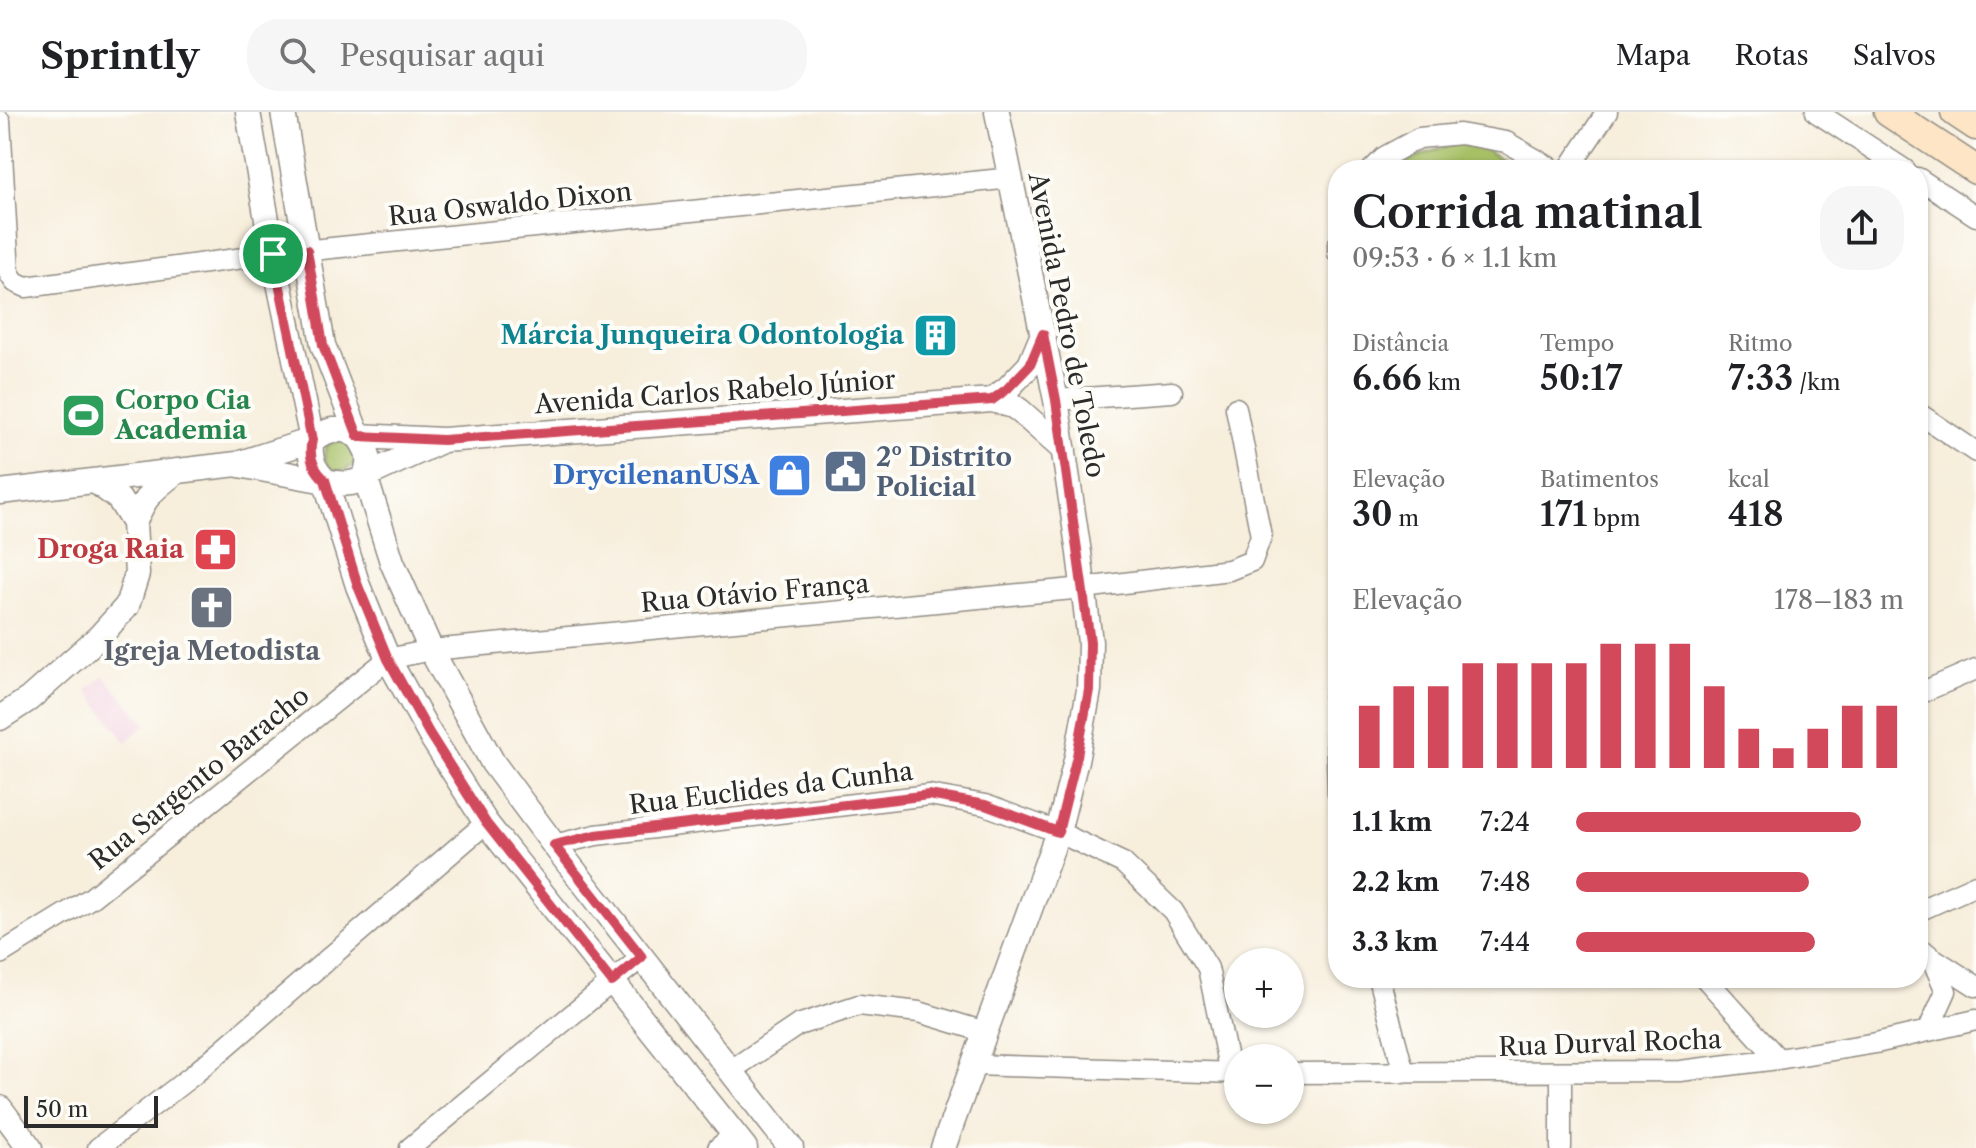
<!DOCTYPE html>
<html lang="pt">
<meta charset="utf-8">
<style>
body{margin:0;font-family:"Libre Caslon Text",serif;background:#f6f6f6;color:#202124;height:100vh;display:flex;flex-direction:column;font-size:30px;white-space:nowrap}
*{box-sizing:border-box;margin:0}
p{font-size:26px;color:#757577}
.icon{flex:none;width:44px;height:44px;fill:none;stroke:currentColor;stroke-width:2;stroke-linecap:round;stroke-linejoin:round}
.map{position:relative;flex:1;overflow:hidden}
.drawer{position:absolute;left:1328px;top:48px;width:600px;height:828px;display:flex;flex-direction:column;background:#fff;border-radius:32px;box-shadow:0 2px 6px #0004}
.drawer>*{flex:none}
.fabs{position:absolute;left:1224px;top:836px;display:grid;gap:16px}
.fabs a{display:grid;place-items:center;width:80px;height:80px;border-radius:50%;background:#fff;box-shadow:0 2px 6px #0004;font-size:40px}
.scale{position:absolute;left:24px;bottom:20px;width:134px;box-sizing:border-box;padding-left:8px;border:4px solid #2b2b2b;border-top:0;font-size:22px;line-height:28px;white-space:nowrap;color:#2b2b2b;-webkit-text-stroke:6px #fdfcf7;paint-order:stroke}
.pin{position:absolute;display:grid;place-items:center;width:68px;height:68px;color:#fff;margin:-34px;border:4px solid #fff;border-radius:50%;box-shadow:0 2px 8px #0007}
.round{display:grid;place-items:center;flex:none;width:84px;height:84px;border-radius:32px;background:#f6f6f6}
.summary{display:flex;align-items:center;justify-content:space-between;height:136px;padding:0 24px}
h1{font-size:44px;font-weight:600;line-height:60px}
.stats{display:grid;grid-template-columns:repeat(3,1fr);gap:12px;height:136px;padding:8px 24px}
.stats div{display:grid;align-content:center}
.stats b{font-size:34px;font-weight:600}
.stats small{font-size:22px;font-weight:400}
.stats p{font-size:22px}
.chart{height:224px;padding:16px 24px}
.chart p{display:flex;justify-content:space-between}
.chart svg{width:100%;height:144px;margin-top:8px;stroke:#d1495b;stroke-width:6}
ul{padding:0 24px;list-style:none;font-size:26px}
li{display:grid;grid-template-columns:128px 96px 1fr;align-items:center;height:60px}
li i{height:20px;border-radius:10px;background:#d1495b}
header{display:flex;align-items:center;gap:48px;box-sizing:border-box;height:112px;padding:0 40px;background:#fff;border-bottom:2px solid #e0e0e0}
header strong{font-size:38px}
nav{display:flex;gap:44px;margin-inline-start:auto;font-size:28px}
.search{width:560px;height:72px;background:#f6f6f6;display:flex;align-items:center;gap:20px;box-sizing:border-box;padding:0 28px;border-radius:32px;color:#757577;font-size:30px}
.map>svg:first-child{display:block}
.built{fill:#f2cfe1}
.green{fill:#a7c066;stroke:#697648;stroke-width:2}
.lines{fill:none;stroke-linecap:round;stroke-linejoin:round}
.minor-casing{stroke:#918c84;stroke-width:23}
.tertiary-casing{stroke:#918c84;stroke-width:27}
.secondary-casing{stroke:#918c84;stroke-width:31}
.minor{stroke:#fff;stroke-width:20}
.tertiary{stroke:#fff;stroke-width:24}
.secondary{stroke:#fde5c5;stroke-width:28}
.route-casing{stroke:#fff;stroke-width:16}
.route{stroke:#d1495b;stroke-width:10}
.labels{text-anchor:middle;stroke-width:8;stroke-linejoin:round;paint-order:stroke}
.street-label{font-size:26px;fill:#2b2b2b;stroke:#fdfcf7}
.culture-label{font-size:26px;font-weight:bold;fill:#0d838f;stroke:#fdfcf7;text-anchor:end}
.leisure-label{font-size:26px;font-weight:bold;fill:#27864d;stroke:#fdfcf7;text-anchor:start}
.service-label{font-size:26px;font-weight:bold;fill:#4e5e75;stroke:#fdfcf7;text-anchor:start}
.shop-label{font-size:26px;font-weight:bold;fill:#366cbe;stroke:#fdfcf7;text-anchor:end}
.health-label{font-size:26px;font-weight:bold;fill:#be3a42;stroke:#fdfcf7;text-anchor:end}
.worship-label{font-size:26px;font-weight:bold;fill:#5b616d;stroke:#fdfcf7}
</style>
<header>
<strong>Sprintly</strong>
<div class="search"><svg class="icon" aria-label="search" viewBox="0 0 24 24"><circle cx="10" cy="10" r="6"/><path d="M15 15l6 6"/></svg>Pesquisar aqui</div>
<nav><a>Mapa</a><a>Rotas</a><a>Salvos</a></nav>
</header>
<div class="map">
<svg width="1976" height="1036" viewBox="0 0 1976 1036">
<rect width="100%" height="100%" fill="#fdfcf7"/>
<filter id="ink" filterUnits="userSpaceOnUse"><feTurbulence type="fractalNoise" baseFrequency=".0125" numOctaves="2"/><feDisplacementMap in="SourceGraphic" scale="16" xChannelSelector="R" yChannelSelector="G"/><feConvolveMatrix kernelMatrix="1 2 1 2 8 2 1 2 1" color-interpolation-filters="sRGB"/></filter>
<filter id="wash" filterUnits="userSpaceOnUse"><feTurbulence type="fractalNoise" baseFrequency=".006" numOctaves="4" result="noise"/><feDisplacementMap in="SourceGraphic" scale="32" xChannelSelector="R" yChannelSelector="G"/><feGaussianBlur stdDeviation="1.8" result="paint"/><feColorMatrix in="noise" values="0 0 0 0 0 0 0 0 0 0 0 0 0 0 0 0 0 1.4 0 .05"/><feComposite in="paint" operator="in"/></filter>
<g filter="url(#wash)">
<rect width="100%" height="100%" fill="#f7eedc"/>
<path class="built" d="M104,564l42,48 -20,18 -39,-52z"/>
<path class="green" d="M1459,31l26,6 35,21h-123c19,-16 39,-20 62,-27z
M348,327l9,19c-11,25 -42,11 -30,-14z"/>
</g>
<g filter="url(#ink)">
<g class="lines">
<defs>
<path id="minor" d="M1816,0l89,58
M0,9l9,152 6,9 11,5 247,-33 739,-76
M1372,58l14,-14 33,-18 41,-4 46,8 48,28
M1568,58l39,-58
M1918,66l58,38
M1338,133v8
M1056,288l116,-8
M1918,301l58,39
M1338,567l-3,18 3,96
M1918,582l58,-25
M554,733l42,-10 333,-40 56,10 73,27 65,31 50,48 35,57 22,105
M1918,799l58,-26
M1918,834l13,11 45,29
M0,842l91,-56 297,-239 43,-9 653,-62 145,-18 23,-9 9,-25 -25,-128
M1379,866l25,95
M1705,866l73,81
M1928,919l18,-40 -15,-34
M973,953l265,8
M730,959l68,-46 61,-20 60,7 66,20
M1290,961l390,-2 98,-12 98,-16 100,-23
M1561,961v75
M98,1036l95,-73 293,-252
M410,1036l232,-191
M718,1036l16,-13"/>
<path id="tertiary" d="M248,0l25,142 39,186c-4,16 1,29 13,40l33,106 30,73 41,74 57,90 259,325
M283,0l40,233 35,91c11,16 13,22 7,40l27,86 39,88 62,113 61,82 237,303
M992,288l15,-11 23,-24 13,-31
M239,353l97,18c12,1 20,1 29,-7l74,-34
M0,380l237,-28 75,-24 9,-6 11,-4h13l13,6 85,4 549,-40 21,6 7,5 44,39
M134,411c11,-27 19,-34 42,-51
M0,606l29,-19 70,-62 28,-31 10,-32 -3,-51 -15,-24 -24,-18
M0,996l30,40
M943,1036l115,-316 19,-76 12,-66 1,-48 -11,-89 -23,-153 -59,-288"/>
<path id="secondary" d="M1888,0l88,58
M1955,0l21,14"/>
</defs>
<use href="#minor" class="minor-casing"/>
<use href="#tertiary" class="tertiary-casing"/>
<use href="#secondary" class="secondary-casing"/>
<use href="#minor" class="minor"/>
<use href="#tertiary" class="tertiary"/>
<use href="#secondary" class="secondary"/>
</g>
</g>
<g class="lines" filter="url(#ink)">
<defs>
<path id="route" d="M307,138l16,95 35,91 85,4 549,-40 15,-11 23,-24 13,-31 13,66 34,242 -1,48 -12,66 -19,76 -73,-27 -56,-10 -333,40 -42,10 88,112 -30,25 -126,-159 -57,-90 -41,-74 -30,-73 -33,-106c-12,-11 -17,-24 -13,-40l-39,-186z"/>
</defs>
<use href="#route" class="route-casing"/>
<use href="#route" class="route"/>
</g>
<defs>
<symbol id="building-square" viewBox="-11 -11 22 22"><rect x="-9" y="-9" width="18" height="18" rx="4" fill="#0f9aa8" stroke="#fdfcf7"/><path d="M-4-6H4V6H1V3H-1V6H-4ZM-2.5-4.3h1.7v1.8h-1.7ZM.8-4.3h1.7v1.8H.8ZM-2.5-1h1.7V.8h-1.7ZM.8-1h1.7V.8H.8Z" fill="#fff"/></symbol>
<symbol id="stadium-square" viewBox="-11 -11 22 22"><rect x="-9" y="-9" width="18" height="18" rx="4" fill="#2e9e5b" stroke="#fdfcf7"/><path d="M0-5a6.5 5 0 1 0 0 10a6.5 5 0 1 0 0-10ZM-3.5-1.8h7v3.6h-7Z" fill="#fff"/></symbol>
<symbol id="civic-square" viewBox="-11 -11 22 22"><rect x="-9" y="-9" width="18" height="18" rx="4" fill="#5c6f8a" stroke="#fdfcf7"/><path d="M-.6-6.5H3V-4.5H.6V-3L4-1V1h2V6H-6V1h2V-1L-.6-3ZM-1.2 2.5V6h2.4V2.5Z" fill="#fff"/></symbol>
<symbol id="shop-square" viewBox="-11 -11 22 22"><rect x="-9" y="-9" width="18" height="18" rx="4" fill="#3f7fe0" stroke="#fdfcf7"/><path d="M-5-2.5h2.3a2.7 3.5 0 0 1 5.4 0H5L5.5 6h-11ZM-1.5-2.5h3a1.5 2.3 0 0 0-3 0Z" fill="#fff"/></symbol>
<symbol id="pharmacy-square" viewBox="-11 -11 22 22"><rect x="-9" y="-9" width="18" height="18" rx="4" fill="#e0444e" stroke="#fdfcf7"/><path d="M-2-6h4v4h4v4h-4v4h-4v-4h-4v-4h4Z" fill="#fff"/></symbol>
<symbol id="church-square" viewBox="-11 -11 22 22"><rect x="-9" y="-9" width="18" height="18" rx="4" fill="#6b7280" stroke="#fdfcf7"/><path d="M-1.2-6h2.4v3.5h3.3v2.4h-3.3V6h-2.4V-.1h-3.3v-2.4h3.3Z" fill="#fff"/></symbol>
</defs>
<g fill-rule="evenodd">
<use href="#building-square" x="910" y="198" width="51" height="51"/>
<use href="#stadium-square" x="58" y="278" width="51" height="51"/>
<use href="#civic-square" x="820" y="334" width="51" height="51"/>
<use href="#shop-square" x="764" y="338" width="51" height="51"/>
<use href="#pharmacy-square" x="190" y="412" width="51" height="51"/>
<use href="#church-square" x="186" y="470" width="51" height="51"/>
</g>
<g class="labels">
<g class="street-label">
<text transform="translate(510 92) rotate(-6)" y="9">Rua Oswaldo Dixon</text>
<text transform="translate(1067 213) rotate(79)" y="9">Avenida Pedro de Toledo</text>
<text transform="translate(715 280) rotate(-4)" y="9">Avenida Carlos Rabelo Júnior</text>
<text transform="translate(755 481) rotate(-5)" y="9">Rua Otávio França</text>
<text transform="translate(199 666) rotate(-39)" y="9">Rua Sargento Baracho</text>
<text transform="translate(771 676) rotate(-7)" y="9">Rua Euclides da Cunha</text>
<text transform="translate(1610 931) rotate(-2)" y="9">Rua Durval Rocha</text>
</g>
<g class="culture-label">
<text x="904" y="232">Márcia Junqueira Odontologia</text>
</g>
<g class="leisure-label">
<text x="115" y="297">Corpo Cia<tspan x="115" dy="30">Academia</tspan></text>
</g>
<g class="service-label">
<text x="876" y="354">2º Distrito<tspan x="876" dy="30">Policial</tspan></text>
</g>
<g class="shop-label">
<text x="759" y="372">DrycilenanUSA</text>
</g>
<g class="health-label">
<text x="184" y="446">Droga Raia</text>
</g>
<g class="worship-label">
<text x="212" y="548">Igreja Metodista</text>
</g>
</g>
</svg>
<div class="fabs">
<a>+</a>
<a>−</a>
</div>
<div class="scale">50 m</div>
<div class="pin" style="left:273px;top:142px;background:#1e9e55"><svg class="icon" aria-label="arrive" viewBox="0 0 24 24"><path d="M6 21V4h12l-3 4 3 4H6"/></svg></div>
<section class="drawer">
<div class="summary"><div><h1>Corrida matinal</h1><p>09:53 · 6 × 1.1 km</p></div><a class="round"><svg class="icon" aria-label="share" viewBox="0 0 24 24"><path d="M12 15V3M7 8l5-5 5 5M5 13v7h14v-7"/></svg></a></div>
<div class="stats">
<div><p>Distância</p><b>6.66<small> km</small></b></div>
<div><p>Tempo</p><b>50:17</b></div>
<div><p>Ritmo</p><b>7:33<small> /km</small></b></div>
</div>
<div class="stats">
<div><p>Elevação</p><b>30<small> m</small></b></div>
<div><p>Batimentos</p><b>171<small> bpm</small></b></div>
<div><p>kcal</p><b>418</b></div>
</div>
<div class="chart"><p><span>Elevação</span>178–183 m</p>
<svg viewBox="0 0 160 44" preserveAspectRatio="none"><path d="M5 44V25M15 44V19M25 44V19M35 44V12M45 44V12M55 44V12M65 44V12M75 44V6M85 44V6M95 44V6M105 44V19M115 44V32M125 44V38M135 44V32M145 44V25M155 44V25"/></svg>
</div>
<ul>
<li><b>1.1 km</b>7:24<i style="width:87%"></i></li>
<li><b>2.2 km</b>7:48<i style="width:71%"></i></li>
<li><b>3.3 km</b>7:44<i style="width:73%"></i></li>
</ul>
</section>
</div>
